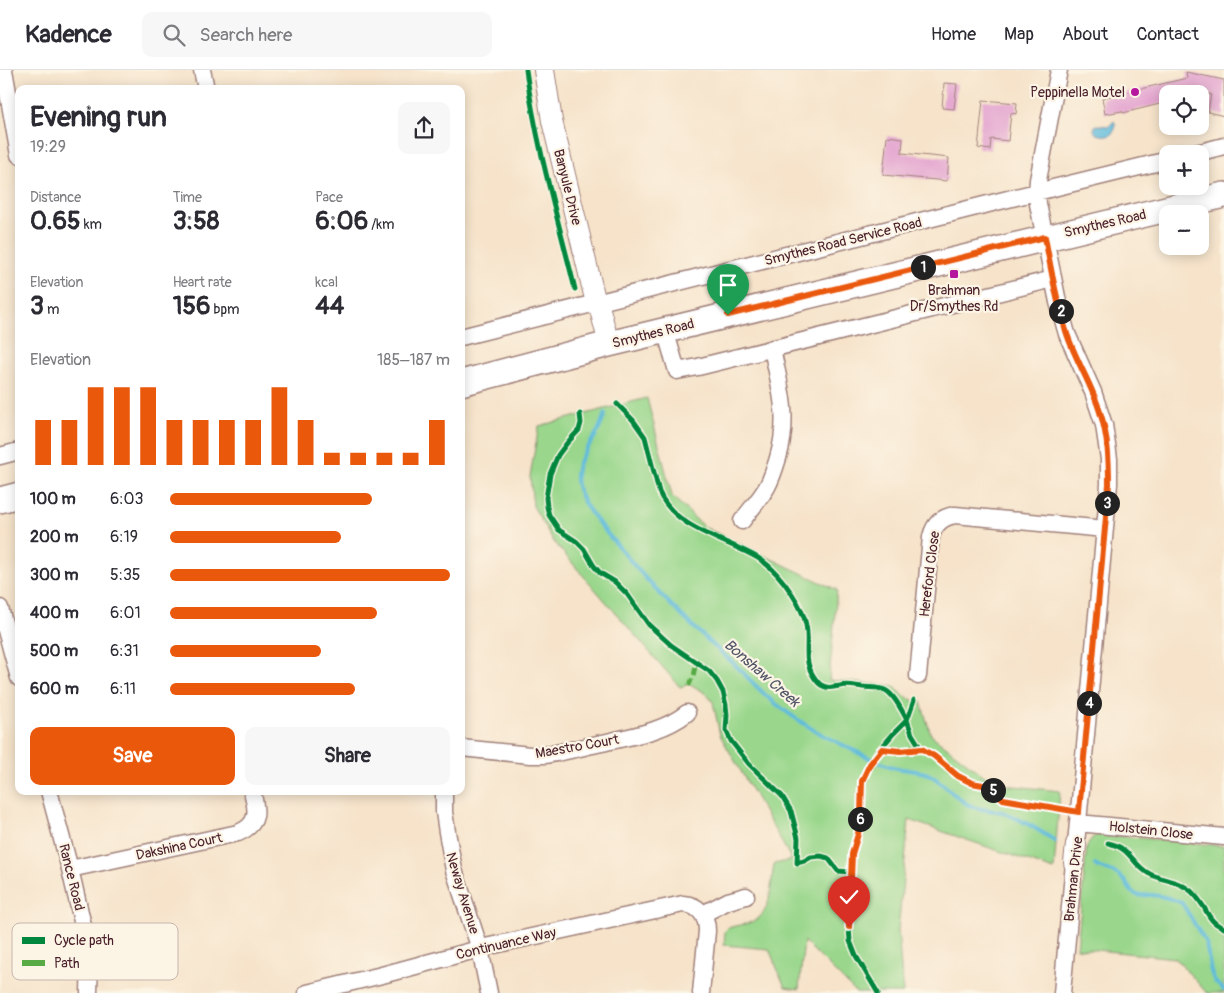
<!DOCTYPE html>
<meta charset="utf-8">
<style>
body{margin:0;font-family:Pangolin,sans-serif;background:#f7f7f7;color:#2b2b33;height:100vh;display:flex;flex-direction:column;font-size:19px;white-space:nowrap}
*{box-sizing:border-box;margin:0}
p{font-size:16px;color:#7c7c81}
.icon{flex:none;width:28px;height:28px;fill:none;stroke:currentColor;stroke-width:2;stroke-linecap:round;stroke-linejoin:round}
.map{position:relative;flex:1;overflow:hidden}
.side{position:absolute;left:15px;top:15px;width:450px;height:710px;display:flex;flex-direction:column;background:#fff;border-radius:10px;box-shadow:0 2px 12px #0003}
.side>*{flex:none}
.fabs{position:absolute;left:1159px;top:15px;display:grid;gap:10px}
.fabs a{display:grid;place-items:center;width:50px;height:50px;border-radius:10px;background:#fff;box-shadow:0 2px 12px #0003;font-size:25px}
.pin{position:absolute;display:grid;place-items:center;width:42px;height:42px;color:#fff;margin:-51px -21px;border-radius:50% 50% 50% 0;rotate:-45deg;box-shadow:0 0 5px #0007}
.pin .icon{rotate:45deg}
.km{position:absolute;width:25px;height:25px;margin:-12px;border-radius:50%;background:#222;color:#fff;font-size:14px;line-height:25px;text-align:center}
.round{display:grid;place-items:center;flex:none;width:52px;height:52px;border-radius:10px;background:#f7f7f7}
.head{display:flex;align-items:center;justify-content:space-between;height:85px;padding:0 15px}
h1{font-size:28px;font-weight:700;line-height:38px}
.stats{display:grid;grid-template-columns:repeat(3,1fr);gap:8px;height:85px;padding:5px 15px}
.stats div{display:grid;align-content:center}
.stats b{font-size:25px;font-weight:700}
.stats small{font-size:14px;font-weight:400}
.stats p{font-size:14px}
.chart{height:140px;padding:10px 15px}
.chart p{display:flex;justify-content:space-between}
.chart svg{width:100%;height:90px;margin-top:5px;stroke:#ea580c;stroke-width:6}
.cta{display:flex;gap:10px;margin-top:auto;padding:10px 15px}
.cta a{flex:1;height:58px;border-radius:10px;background:#ea580c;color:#fff;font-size:20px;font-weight:700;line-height:58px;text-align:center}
.cta a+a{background:#f7f7f7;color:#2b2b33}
ul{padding:0 15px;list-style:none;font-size:16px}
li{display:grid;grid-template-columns:80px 60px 1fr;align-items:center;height:38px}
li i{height:12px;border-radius:6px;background:#ea580c}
header{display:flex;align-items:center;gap:30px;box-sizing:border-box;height:70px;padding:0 25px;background:#fff;border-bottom:1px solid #e1e1e2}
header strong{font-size:24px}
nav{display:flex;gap:28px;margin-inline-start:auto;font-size:18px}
.search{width:350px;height:45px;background:#f7f7f7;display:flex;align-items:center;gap:12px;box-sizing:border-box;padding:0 18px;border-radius:10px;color:#7c7c81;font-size:19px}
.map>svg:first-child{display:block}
.green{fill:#9ad78c;stroke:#727b5c}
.water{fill:#5ebbdc;stroke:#546d84}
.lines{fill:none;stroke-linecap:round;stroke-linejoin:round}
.stream{stroke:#5ebbdc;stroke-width:4}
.building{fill:#e4a6d0}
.minor-casing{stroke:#a0817a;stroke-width:19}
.tertiary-casing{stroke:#a0817a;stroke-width:22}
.primary-casing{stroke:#a0817a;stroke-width:28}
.minor{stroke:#fff;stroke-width:16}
.tertiary{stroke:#fff;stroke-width:20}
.primary{stroke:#fff;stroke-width:25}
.quiet{stroke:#57aa44;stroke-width:4;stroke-dasharray:8 4;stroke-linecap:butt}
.cycleway-casing{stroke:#fcf5e5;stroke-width:8}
.cycleway{stroke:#00873e;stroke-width:5}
.route-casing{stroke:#fff;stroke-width:10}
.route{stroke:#ea580c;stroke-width:6}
.poi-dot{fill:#b5179e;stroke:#fcf5e5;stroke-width:2}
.labels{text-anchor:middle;stroke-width:4.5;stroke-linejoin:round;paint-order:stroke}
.poi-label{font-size:14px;fill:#4a1f2b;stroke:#fcf5e5;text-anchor:end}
.street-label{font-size:14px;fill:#4a1f2b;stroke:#fcf5e5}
.water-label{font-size:15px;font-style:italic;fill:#515669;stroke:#fcf5e5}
.key{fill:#fcf5e5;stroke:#c7b5ad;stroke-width:1}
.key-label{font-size:14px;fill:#4a1f2b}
</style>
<header>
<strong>Kadence</strong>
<div class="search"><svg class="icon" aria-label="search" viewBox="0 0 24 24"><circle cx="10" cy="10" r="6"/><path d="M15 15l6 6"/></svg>Search here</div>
<nav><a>Home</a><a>Map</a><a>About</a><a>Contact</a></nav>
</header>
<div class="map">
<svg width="1224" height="923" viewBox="0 0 1224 923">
<rect width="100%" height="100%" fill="#fcf5e5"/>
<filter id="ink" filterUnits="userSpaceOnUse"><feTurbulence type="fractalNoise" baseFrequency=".02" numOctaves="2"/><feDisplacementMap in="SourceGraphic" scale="10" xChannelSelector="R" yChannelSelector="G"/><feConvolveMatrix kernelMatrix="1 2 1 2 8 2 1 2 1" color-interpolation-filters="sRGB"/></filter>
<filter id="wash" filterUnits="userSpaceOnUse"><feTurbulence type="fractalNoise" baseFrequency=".0096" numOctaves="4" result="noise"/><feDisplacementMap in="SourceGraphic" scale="20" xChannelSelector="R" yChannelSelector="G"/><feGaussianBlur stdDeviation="1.12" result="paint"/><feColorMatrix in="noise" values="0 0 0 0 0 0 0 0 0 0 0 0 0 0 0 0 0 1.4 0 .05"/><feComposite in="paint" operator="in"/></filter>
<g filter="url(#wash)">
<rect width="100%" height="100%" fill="#f6e3ca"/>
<path class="green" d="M647,328l25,98 32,31 133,63 -8,90 65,6c8,10 15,14 27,16l10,33 64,49 65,7 -6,79 -145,-50 -11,110 5,63h-47l-52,-52 -5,48 -14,-2 -16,-38 -45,-4 1,-14 3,-3c8,-3 18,-3 26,-7 18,-8 17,-40 20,-57l18,-4 -72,-125 -7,-33 -6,-8 -17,-10 -10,3 -126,-145 -21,-36 -3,-30 9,-50z
M1099,764l125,12v147h-17l-32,-35 -98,-10 10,-102 5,-8z"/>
<path class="water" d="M1114,51l1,2v6l-5,7c-7,-1 -19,0 -15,-10l3,-1 11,1z"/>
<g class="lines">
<path class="stream" d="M605,344c-2,5 -4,11 -7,17 -8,15 -23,29 -22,47 0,24 33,57 48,75 33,41 71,76 109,110 13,12 25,26 38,37 19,15 39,29 60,39 20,10 41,22 62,28 12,4 26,2 37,8 14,8 24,22 39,30 10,6 22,4 32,7 18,6 38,18 54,29
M1095,795c8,6 20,5 27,13 7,6 5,12 15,17 4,2 10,-1 15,0 10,1 21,4 30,8l24,40 5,29 4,10 9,8"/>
</g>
<g id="blocks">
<path class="building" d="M1186,2l38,8v36l-16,-4 3,-18h-43v8l-45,11 -1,-2 -17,3 -3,-16 85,-20z
M944,13l13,1 -3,25 -12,-1z
M983,30l34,3 -1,11 -5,-1 -3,28 -17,-2 -1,11 -12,-2z
M887,66l16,2 -1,15 47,5 -2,23 -64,-6z"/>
</g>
</g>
<g filter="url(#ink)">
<use href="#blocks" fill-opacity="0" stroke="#a0817a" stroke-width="1"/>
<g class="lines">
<defs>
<path id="minor" d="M4,0l15,85
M202,0l4,19
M1059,0l-21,110 -1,12 1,12 20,98 9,32 26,58 11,33 5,34v25l-33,360
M1193,84l31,-8
M665,260l12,41 21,-4 355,-88
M461,267l551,-139 156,-38
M0,386l19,-5
M742,451c8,-11 18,-22 25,-34 5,-9 8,-19 11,-29 12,-41 2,-70 -6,-110
M0,538l19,70
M918,606l13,-139c3,-13 11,-20 24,-22l150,14
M461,678l69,7h15c19,-3 38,-8 57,-12 30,-7 61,-11 85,-30
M49,721l21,78 20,87 -1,37
M444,721v21l3,20 7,38 26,79 9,44
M1078,753l146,14
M70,799l168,-36c22,-9 19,-23 14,-42
M703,844l25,-13 18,-5
M307,923l75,-18 108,-29 193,-42c16,1 24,11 24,27l-6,62
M1062,923l12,-130"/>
<path id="tertiary" d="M544,0l8,51 44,182
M598,232l11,42
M1074,793l2,-19"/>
<path id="primary" d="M461,313l148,-39 615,-149
M0,430l19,-5"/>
</defs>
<use href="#minor" class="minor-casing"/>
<use href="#tertiary" class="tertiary-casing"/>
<use href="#primary" class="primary-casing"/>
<use href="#minor" class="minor"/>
<use href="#tertiary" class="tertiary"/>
<use href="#primary" class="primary"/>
<path class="quiet" d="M689,616l5,-12 2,-11"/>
<defs>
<path id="cycleway" d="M526,0c10,74 31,146 49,219
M617,334l16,16 12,17 14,55c16,37 67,47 99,66 13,8 26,23 34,36 6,9 12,20 14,31 4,19 -4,34 8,52 2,3 4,6 7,8 7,4 12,2 19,1 7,-2 15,0 22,1 7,1 16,0 23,3 9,4 17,21 22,30l-14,14 -17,20 -13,23 -2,8 1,17 -3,22 -7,30 -3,73 1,14 6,15 22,37
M580,344l1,9 -2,7 -12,13 -9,12 -8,19 -4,24 1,9 2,8 10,15 17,11 8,8 10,17 6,7 15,9 12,12 22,31 22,20 38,26 8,10 6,11 3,13 1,10 -1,15 5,11 18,23 33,32 9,15 7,27 -1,25 7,-2 7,-4 10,-1 7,2 10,13 13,1
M914,630l-7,20 5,14 8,13 14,9 18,15 13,9 23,6 4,3 11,10 76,13
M1108,773c23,5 23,20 40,30 14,8 30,7 43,18 3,3 7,7 10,12 5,6 7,14 13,19 3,3 7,4 10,6"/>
</defs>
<use href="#cycleway" class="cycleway-casing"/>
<use href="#cycleway" class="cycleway"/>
</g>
</g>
<g class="lines" filter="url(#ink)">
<defs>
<path id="route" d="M728,245l317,-78c6,33 12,66 22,97 9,27 25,51 33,78 8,24 9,48 9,72l-30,328 -76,-13 -11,-11 -4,-2 -16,-3 -14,-7 -24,-20 -12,-7 -22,2 -18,-2 -12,15 -8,17 -1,32 -3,21 -6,20 -3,73"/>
</defs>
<use href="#route" class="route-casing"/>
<use href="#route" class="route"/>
</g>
<g class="poi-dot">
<circle cx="1135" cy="22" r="5"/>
<rect x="949" y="199" width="10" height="10" rx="2.5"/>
</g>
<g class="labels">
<g class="poi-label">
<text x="1125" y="27">Peppinella Motel</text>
<text x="954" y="225" text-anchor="middle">Brahman<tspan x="954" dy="16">Dr/Smythes Rd</tspan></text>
</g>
<g class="street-label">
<text transform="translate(568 117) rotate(76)" y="5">Banyule Drive</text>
<text transform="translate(1105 153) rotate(-13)" y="5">Smythes Road</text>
<text transform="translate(843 171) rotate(-14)" y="5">Smythes Road Service Road</text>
<text transform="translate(653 263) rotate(-14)" y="5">Smythes Road</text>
<text transform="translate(929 504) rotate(-83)" y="5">Hereford Close</text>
<text transform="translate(577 676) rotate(-10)" y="5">Maestro Court</text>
<text transform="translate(1151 760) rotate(6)" y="5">Holstein Close</text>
<text transform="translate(179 776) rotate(-12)" y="5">Dakshina Court</text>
<text transform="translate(72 807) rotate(76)" y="5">Rance Road</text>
<text transform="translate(1073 809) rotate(-84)" y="5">Brahman Drive</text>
<text transform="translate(463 823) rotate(73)" y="5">Neway Avenue</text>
<text transform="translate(506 873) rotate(-13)" y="5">Continuance Way</text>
</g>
<g class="water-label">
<text transform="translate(762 603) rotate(41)" y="5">Bonshaw Creek</text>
</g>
</g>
<rect x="12" y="853" width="166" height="57" rx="8" class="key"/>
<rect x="22" y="867" width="23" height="7" fill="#00873e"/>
<rect x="22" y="890" width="23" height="6" fill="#57aa44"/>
<g class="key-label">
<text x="54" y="875">Cycle path</text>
<text x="54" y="898">Path</text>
</g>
</svg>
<div class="fabs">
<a><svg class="icon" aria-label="locate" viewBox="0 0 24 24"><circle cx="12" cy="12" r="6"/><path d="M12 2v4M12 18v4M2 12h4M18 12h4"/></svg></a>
<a>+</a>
<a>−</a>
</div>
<div class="pin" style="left:728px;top:245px;background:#1e9e55"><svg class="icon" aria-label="arrive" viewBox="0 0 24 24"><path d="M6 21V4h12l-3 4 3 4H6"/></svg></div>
<div class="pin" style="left:849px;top:857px;background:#d93025"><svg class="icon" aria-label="check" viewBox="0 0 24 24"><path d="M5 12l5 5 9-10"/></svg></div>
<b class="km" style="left:923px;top:197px">1</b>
<b class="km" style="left:1061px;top:241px">2</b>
<b class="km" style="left:1107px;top:433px">3</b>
<b class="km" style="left:1089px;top:633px">4</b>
<b class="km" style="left:993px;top:720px">5</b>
<b class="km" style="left:860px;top:749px">6</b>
<section class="side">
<div class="head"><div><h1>Evening run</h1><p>19:29</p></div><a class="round"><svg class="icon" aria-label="share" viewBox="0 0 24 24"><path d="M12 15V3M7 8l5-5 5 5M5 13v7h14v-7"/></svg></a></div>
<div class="stats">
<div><p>Distance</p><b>0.65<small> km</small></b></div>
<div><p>Time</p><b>3:58</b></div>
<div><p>Pace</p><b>6:06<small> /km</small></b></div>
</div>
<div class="stats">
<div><p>Elevation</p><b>3<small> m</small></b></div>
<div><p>Heart rate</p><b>156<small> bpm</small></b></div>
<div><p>kcal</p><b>44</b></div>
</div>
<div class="chart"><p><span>Elevation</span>185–187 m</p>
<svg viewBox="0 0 160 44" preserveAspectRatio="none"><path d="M5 44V22M15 44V22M25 44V6M35 44V6M45 44V6M55 44V22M65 44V22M75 44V22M85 44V22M95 44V6M105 44V22M115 44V38M125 44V38M135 44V38M145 44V38M155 44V22"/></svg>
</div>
<ul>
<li><b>100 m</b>6:03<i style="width:72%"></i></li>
<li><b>200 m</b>6:19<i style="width:61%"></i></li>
<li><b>300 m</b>5:35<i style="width:100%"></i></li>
<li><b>400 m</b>6:01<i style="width:74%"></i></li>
<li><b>500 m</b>6:31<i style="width:54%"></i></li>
<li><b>600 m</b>6:11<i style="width:66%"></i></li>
</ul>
<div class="cta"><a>Save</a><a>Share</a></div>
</section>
</div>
